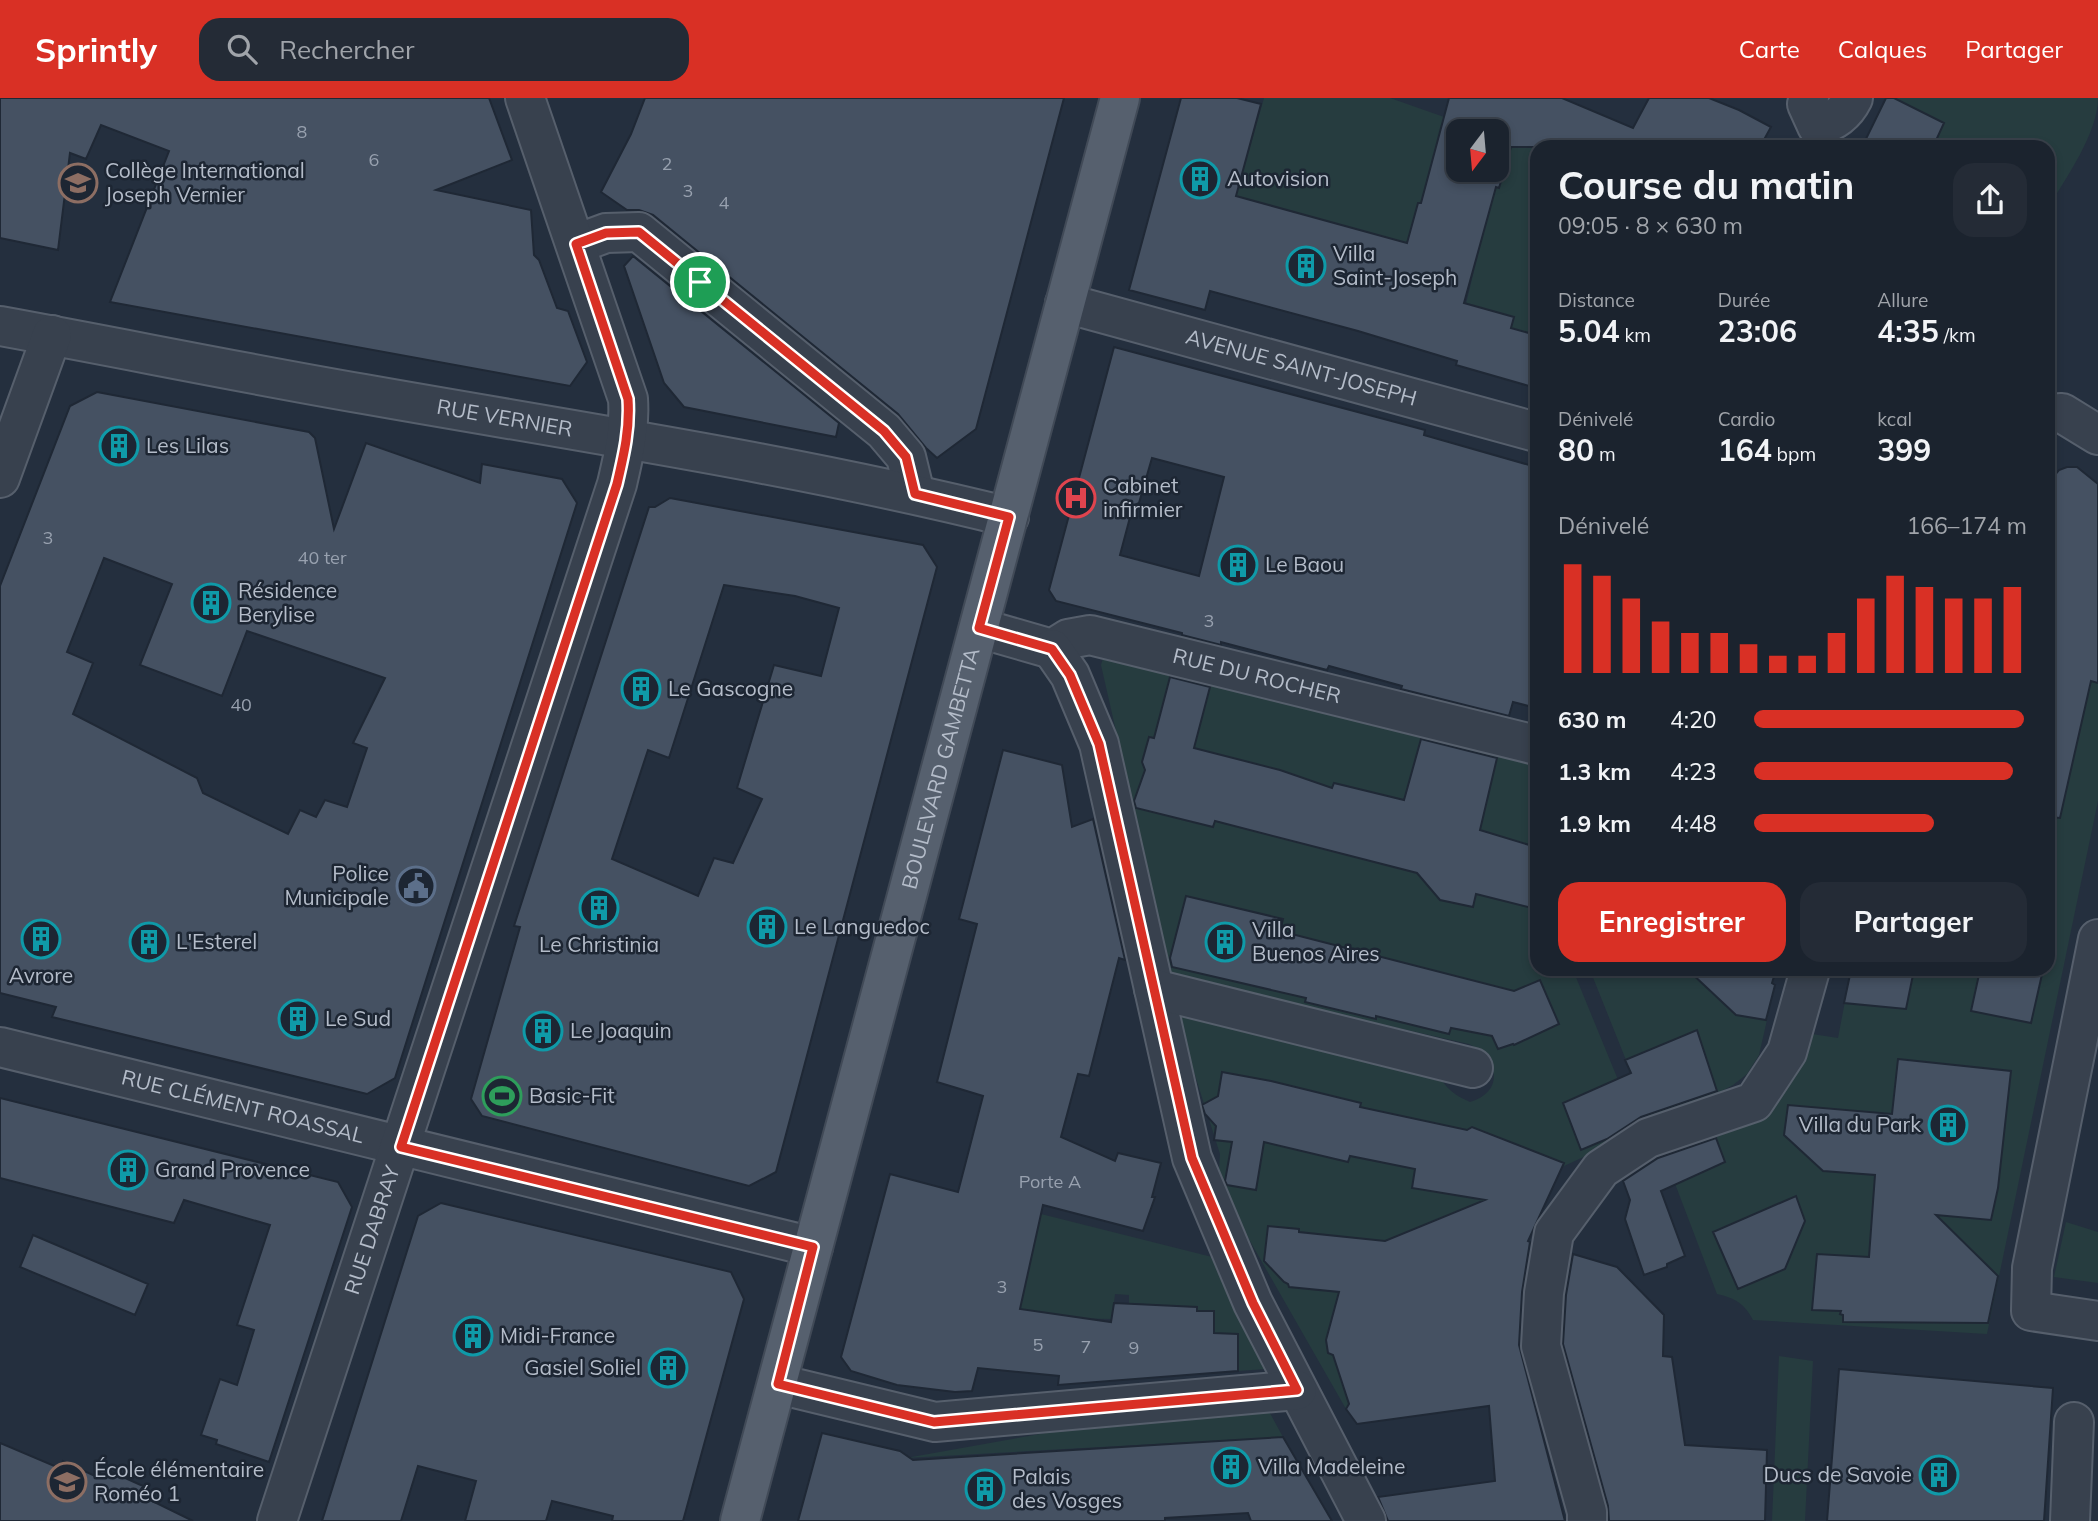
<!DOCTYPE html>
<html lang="fr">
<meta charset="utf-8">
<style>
body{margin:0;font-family:Mulish,sans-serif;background:#242b36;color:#f1f3f6;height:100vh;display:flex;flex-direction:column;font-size:26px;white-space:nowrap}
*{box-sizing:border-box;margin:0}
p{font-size:23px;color:#a0a4aa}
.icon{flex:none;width:38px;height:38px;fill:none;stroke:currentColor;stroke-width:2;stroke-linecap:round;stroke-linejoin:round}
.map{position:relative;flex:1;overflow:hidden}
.sheet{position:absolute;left:1530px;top:42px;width:525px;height:836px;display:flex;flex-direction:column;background:#1b232e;border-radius:21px;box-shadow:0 4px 10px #0003,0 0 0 2px #39404a}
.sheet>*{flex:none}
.needle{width:46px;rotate:196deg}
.fabs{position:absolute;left:1446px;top:21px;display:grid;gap:14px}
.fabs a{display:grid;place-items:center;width:63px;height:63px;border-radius:14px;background:#1b232e;box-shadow:0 4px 10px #0003,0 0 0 2px #39404a;font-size:35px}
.pin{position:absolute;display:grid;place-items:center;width:60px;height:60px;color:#fff;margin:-30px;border:4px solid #fff;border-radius:50%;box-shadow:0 2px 7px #0007}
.round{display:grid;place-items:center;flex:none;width:74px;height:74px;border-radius:21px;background:#242b36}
.head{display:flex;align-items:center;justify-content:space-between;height:119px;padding:0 28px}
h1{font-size:38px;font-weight:700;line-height:52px}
.stats{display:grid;grid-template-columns:repeat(3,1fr);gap:10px;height:119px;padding:7px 28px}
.stats div{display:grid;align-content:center}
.stats b{font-size:30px;font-weight:700}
.stats small{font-size:19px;font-weight:400}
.stats p{font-size:19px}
.chart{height:196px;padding:14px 28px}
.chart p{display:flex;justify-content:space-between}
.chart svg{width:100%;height:126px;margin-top:7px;stroke:#d93025;stroke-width:6}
.cta{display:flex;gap:14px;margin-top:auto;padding:14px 28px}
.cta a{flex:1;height:80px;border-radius:21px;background:#d93025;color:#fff;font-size:28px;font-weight:700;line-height:80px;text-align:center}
.cta a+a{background:#242b36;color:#f1f3f6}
ul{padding:0 28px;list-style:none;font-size:23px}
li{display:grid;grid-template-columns:112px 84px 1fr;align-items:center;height:52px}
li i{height:18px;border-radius:9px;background:#d93025}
header{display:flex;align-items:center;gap:42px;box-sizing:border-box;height:98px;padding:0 35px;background:#d93025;color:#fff}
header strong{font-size:33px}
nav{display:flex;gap:38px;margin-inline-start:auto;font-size:24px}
.search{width:490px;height:63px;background:#242b36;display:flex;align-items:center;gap:18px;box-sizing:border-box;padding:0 24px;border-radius:21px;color:#a0a4aa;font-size:26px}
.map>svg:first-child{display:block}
.green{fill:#263c3f}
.building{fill:#455162;stroke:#1f2835;stroke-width:2;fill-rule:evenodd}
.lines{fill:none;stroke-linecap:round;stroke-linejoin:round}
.minor-casing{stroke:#565f6c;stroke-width:42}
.major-casing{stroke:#414a57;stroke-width:42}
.minor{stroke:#38414e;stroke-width:38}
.major{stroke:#56606e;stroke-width:38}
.route-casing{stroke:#fff;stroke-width:14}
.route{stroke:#d93025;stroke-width:9}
.labels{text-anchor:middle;stroke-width:5;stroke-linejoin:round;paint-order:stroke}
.number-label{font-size:18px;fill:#98a1af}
.poi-label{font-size:21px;fill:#b4bcc9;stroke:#1d2633;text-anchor:start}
.street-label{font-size:21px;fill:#b4bcc9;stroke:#1d2633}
</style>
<header>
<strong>Sprintly</strong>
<div class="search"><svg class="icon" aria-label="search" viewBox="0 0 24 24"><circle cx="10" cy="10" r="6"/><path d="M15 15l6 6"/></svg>Rechercher</div>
<nav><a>Carte</a><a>Calques</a><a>Partager</a></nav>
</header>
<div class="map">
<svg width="2098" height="1423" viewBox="0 0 2098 1423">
<rect width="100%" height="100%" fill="#242f3e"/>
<path class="green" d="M1264,0h126l54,19 -13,50 67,21 16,-54 22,13v188l-25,-7 3,-11 -42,-11 -7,2 21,-87 -68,-18 -11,40 -171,-47z
M1894,0h204c0,35 -32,80 -50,110v-61h-116l12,-24z
M1104,557l432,104v211h37l66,161 -77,36 -39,85 -109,-6 -66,-9 -5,50 -17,53 2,13 5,2 16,49 -3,5 -128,-224 2,-31 -41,-129 4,-11 255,59c7,15 16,22 32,29 35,-10 29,-44 -1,-58l-297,-67 -71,-312z
M2048,571l50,10v122l-111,533 -234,-14c-8,-16 -18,-22 -36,-26l-51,-134 87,-39 43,-51 16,-36 26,4 13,-68h197z
M1590,872h186l-3,13 2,2 -16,70 -12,19 -14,11 -15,8 -68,27z
M1041,1116l175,44 50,111 -28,2 -1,-37 -23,-1 -1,-22h-16v-4l-68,-4v-8l-14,-1 -3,25 -45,-1v-2l-47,-7z
M2066,1124l32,10v51l-44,-6z
M1779,1258l34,5 -8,160h-33z
M1266,1308l17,31 -377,21 251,-45z"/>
<path class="building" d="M0,0h489l23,62 -76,30 95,20 3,45 5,5 18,48 11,3 19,51 -17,24 -460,-84 59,-151 -68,-26 -15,34 -16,-6 -12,97 -58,-12z
M645,0h419l-88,331 -39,29 -11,-10 -28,-34 -245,-199 -14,-5h-12l-26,-18 30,-58z
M1181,0h56l24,6 -25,92 171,47 11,-40h3l28,-105h113l71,30 16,-30h60l30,12 32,17 -11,20h-249l-12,41 -3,-1 -32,116 50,14 -3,11 25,7v53l-80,-23 1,-4 -99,-30 -148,-40 -5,19 -76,-20zM1458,33h38v39h-38z
M1886,0h8l50,25 -11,24h-71z
M633,158l206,167 -3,14 -152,-30 -20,-24 -40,-117z
M1114,249l285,76 26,7 -1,5 112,32v241l-23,-6 -4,14 -108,-27 1,-3 -73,-20 -2,4 -106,-28v3l-39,-10v-2l-126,-32 -7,-11zM1152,360l72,19 -25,99 -79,-21 13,-49 6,-3z
M97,294l212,40 6,6 19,91 32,-86 114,40 2,-19 80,15 15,24 -182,575 -28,16 -315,-77 4,-10 -56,-14v-407l70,-180zM104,460l68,26 -32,81 82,31 25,-65 138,47 -32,65 14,5 -20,59 -22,-7 -9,17 -16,-7 -12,24 -85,-41 -6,-15 -124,-64 20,-51 -26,-11z
M2067,369h10l21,17v199l-7,-2 -31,137 -12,-1v-232l7,-31 -7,-2v-69l11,-13z
M670,400l253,47 14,22 -161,605 -27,14 -267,-70 -11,-17 49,-172 -6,-1 135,-419h6zM724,487l71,11 44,12 -18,68 -47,-11 -37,123 25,11 -29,64 -19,-5 -16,38 -86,-37 36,-109 21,8z
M1170,579l40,10 -16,61 86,22 52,18 2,-5 70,17 17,-61 76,19 -17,72 56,17v62l-60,-15 -3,13 -33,-7 -23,-27 -202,-52 -2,6 -77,-19 -2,-7 11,-31 -3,-8 7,-25 5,1z
M1003,652l59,15 10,62 21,-8 32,141 -6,-2 -30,118 -11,-2 -17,63 54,24 3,-8 43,10 -9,34h3l-12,34 -100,-26 -23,104 91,13 3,-19 83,4v4h17v22l24,1v37l-180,14 1,-9 -81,-8 -6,23 -17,1 -58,-7 -46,-14 -10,-14 49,-183 68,18 25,-96 -46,-14 40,-158 -18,-5z
M1186,798l97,23 -3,12 234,60 26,-11 19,44 -45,21 -1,-1 -15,5 -6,-13 -41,-8 -2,6 -73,-18v3l-71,-17 1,-4 -134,-31 -2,-9z
M1688,872h88l-4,13 3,2 -9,35 -30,-5z
M1851,872h63l-8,39 -62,-6z
M1980,872h63l-12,53 -60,-12z
M1697,932l20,61 -76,26 -34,22 -26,11 -18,-47 68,-30 -6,-13z
M1898,961l113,12 -13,117 -7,32 -55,-5 62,61 -10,47 -145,-1v-7l-3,-1 1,-3 -29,-1 5,-56 52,3 6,-82 -52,-4 -39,-36 4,-30 104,9z
M1222,974l49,9 90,22 -1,4 107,23 5,-3 92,36 -36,78 2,1 -8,50 -3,53 46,176h-177l-10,-24 117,-16 -6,-75 -132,18 -11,-15 3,-5 -16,-49 -5,-2 -2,-13 13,-48 -50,-5 -1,-3 -4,-2 -20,-21 4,-35 31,3v3l86,9 100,-41 -73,-12 3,-19 -65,-13 -2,6 -84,-20 -8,48 -29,-5 -2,-4 7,-39 -18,-2 2,-14 -11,-12 -3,-9 16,-9z
M0,1000l338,84 14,25 -83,255 -53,-18 1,-4 -16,-5 19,-56 17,6 17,-55 -17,-5 33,-100 -86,-25 -10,23 -174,-45z
M1716,1040l9,24 -64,29 24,65 -18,8v3l-23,8 -19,-56 5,-19 -7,-19 35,-23z
M1796,1098l9,25 -20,48 -47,20 -25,-57z
M441,1105l290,69 13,27 -61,222h-71l1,-5 -61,-15 -6,20h-81l11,-40 -58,-15 -17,55h-79l96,-305z
M33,1137l115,49 -13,31 -115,-48z
M1573,1156l44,13 47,48 -1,41 9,1 13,88 82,5 -2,71h-156l-1,-15 -45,-162 3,-49z
M1839,1271l214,19 -9,133h-217z
M822,1335l78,18 13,9 370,-23 49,84h-81l-3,-8 -83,5v3h-367z
M0,1345l59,25 4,-7 34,16 6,-9 40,18 -5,8 55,27h-193z"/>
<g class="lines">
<defs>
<g id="minor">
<path d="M1809,0l-2,6 10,22c17,-4 28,-12 36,-28"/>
<path d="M576,146l30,-11 33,-1 245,199 22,26 9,37"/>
<path id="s1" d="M1065,205l471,129"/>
<path id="s2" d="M0,228c121,22 242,47 364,68 215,38 432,70 645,123"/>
<path d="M2048,316l14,-1 36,22"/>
<path d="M0,380l52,-143"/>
<path id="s3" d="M979,530l73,21 16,-10 22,-4 446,110"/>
<path d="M1052,551l18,26 29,69 93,414 61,145 113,218"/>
<path d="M2098,841l-66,329 -1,43 67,10"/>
<path d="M1154,891l319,79"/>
<path id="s4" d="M0,949l813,200"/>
<path d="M778,1286l157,38 362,-32"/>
<path id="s5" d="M277,1423l340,-1037c7,-30 13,-55 11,-85l-103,-301"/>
<path d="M1587,1423v-9l-46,-166 3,-53 10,-60 47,-64 47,-31 106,-36 33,-50 23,-82"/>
<path d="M2070,1423l4,-99"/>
</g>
<g id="major">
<path id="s6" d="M740,1423l380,-1423"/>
</g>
</defs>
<use href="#minor" class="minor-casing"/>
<use href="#major" class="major-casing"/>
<use href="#minor" class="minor"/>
<use href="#major" class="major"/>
</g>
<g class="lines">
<defs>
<path id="route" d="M639,134l245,199 22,26 9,37 94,23 -30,111 73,21 18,26 29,69 93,414 61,145 44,87 -363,32 -156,-38 35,-137 -412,-100 216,-663c7,-30 13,-55 11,-85l-52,-155 30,-11z"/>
</defs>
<use href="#route" class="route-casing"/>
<use href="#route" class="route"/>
</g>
<defs>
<symbol id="building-ring" viewBox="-11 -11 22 22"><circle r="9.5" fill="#1d2633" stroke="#0f9aa8" stroke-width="1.5"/><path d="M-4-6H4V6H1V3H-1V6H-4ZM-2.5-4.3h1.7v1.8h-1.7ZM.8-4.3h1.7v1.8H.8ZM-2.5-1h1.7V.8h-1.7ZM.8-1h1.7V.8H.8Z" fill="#0f9aa8"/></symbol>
<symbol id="school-ring" viewBox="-11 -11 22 22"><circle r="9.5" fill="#1d2633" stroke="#8d6e63" stroke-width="1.5"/><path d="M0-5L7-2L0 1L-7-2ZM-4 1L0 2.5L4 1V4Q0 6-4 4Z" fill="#8d6e63"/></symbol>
<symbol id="hospital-ring" viewBox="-11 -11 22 22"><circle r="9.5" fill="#1d2633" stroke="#e0444e" stroke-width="1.5"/><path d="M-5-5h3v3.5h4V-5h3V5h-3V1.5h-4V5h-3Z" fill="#e0444e"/></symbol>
<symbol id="civic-ring" viewBox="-11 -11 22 22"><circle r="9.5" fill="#1d2633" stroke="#5c6f8a" stroke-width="1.5"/><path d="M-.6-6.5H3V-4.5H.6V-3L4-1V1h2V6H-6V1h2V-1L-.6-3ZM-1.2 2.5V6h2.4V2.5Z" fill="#5c6f8a"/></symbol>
<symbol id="stadium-ring" viewBox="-11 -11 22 22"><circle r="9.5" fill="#1d2633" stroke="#2e9e5b" stroke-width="1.5"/><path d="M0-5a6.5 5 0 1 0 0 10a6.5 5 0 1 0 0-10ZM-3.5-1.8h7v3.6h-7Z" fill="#2e9e5b"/></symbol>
</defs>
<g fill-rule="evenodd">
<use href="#building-ring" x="1178" y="59" width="44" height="44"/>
<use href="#school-ring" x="56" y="63" width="44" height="44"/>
<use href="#building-ring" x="1284" y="146" width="44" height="44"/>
<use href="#building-ring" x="97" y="326" width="44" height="44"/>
<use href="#hospital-ring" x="1054" y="378" width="44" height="44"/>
<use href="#building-ring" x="1216" y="445" width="44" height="44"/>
<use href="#building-ring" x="189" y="483" width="44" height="44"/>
<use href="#building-ring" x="619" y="569" width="44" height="44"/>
<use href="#civic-ring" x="394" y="766" width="44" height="44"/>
<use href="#building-ring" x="577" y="788" width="44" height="44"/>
<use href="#building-ring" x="745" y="807" width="44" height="44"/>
<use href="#building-ring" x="19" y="819" width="44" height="44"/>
<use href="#building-ring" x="127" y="822" width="44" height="44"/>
<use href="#building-ring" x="1203" y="822" width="44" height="44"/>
<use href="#building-ring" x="276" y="899" width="44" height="44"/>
<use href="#building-ring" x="521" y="911" width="44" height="44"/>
<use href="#stadium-ring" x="480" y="976" width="44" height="44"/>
<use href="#building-ring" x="1926" y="1005" width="44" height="44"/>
<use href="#building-ring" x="106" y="1050" width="44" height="44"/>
<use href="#building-ring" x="451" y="1216" width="44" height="44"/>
<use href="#building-ring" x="646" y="1248" width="44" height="44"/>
<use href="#building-ring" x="1209" y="1347" width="44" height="44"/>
<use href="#building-ring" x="1917" y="1355" width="44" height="44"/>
<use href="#school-ring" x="45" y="1362" width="44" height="44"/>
<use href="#building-ring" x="963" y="1369" width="44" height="44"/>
</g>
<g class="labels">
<g class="number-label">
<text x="302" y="40">8</text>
<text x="374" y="68">6</text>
<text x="667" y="72">2</text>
<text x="688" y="99">3</text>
<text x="724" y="111">4</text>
<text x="48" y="446">3</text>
<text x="322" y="466">40 ter</text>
<text x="1209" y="529">3</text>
<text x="241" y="613">40</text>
<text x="1050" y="1090">Porte A</text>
<text x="1002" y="1195">3</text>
<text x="1038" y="1253">5</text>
<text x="1086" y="1255">7</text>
<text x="1134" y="1256">9</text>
</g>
<g class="poi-label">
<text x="105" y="80">Collège International<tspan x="105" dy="24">Joseph Vernier</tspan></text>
<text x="1227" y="88">Autovision</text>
<text x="1333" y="163">Villa<tspan x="1333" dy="24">Saint-Joseph</tspan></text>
<text x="146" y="355">Les Lilas</text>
<text x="1103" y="395">Cabinet<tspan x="1103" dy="24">infirmier</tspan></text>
<text x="1265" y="474">Le Baou</text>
<text x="238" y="500">Résidence<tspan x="238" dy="24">Berylise</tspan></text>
<text x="668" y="598">Le Gascogne</text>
<text x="389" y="783" text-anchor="end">Police<tspan x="389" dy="24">Municipale</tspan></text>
<text x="794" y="836">Le Languedoc</text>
<text x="1252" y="839">Villa<tspan x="1252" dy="24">Buenos Aires</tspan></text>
<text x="176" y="851">L'Esterel</text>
<text x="599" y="854" text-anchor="middle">Le Christinia</text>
<text x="41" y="885" text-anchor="middle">Avrore</text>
<text x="325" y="928">Le Sud</text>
<text x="570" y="940">Le Joaquin</text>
<text x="529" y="1005">Basic-Fit</text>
<text x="1921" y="1034" text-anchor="end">Villa du Park</text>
<text x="155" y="1079">Grand Provence</text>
<text x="500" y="1245">Midi-France</text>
<text x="641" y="1277" text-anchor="end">Gasiel Soliel</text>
<text x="1258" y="1376">Villa Madeleine</text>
<text x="94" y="1379">École élémentaire<tspan x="94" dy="24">Roméo 1</tspan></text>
<text x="1912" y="1384" text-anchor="end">Ducs de Savoie</text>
<text x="1012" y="1386">Palais<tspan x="1012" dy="24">des Vosges</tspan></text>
</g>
<g class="street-label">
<text dy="7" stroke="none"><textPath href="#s1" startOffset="245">AVENUE SAINT-JOSEPH</textPath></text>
<text dy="7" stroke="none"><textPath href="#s2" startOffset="513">RUE VERNIER</textPath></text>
<text dy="7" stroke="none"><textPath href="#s3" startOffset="289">RUE DU ROCHER</textPath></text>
<text dy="7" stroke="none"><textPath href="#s6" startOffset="779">BOULEVARD GAMBETTA</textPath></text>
<text dy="7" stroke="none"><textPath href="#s4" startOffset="250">RUE CLÉMENT ROASSAL</textPath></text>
<text dy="7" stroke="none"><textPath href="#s5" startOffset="306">RUE DABRAY</textPath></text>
</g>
</g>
</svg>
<div class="fabs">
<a><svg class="needle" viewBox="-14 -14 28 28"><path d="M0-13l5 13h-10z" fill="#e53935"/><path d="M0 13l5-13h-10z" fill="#a0a4aa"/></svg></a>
</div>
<div class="pin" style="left:700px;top:184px;background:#1e9e55"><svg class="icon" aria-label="arrive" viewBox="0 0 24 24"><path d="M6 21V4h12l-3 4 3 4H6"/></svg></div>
<section class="sheet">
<div class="head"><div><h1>Course du matin</h1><p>09:05 · 8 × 630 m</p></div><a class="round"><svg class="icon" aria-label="share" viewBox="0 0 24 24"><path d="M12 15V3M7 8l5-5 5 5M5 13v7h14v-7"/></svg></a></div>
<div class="stats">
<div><p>Distance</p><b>5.04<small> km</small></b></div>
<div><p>Durée</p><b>23:06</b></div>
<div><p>Allure</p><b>4:35<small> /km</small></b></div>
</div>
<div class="stats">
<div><p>Dénivelé</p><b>80<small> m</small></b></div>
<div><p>Cardio</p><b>164<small> bpm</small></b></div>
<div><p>kcal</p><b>399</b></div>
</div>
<div class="chart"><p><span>Dénivelé</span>166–174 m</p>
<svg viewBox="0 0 160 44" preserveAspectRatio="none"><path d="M5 44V6M15 44V10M25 44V18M35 44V26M45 44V30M55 44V30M65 44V34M75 44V38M85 44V38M95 44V30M105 44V18M115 44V10M125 44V14M135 44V18M145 44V18M155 44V14"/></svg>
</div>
<ul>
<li><b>630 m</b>4:20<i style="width:99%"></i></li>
<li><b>1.3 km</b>4:23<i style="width:95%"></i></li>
<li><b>1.9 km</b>4:48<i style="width:66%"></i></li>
</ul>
<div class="cta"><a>Enregistrer</a><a>Partager</a></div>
</section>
</div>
